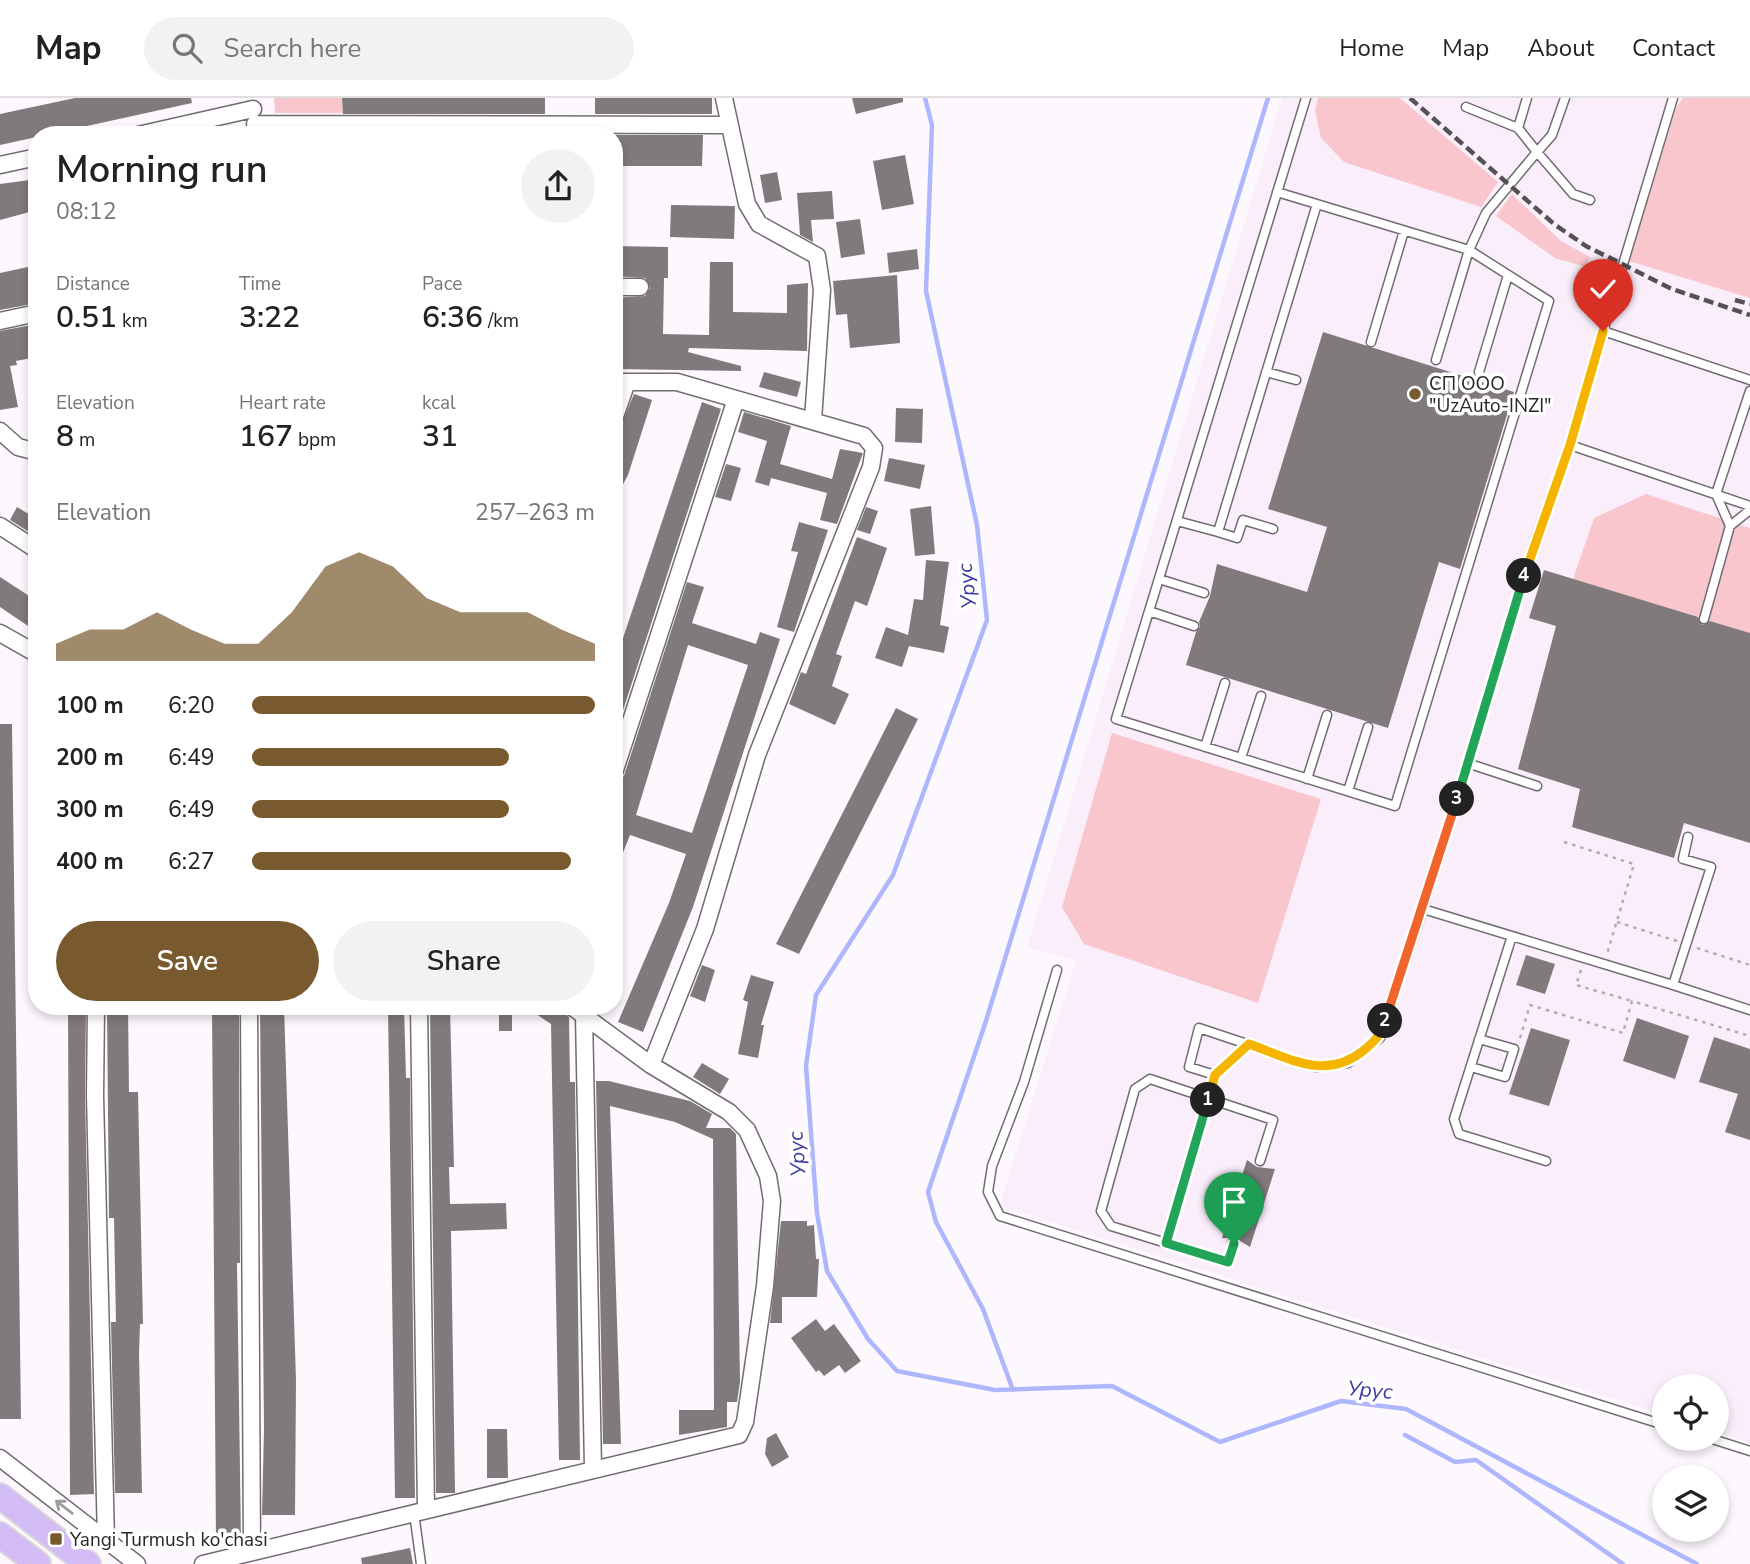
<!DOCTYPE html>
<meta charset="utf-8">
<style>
body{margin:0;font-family:"Nunito Sans",sans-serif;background:#f2f2f2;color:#222;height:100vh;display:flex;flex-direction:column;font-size:26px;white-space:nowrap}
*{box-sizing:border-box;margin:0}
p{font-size:23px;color:#767676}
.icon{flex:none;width:38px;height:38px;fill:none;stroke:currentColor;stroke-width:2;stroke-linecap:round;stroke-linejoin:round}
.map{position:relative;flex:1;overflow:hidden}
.sheet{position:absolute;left:28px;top:28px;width:595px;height:889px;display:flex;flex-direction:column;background:#fff;border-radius:28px;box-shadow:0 4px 10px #0003}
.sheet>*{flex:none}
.fabs{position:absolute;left:1652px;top:1276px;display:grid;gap:14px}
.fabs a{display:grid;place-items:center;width:77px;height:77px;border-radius:50%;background:#fff;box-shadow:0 4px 10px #0003;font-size:35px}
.pin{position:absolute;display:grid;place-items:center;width:60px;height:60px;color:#fff;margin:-72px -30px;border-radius:50% 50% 50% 0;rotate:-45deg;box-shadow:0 0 7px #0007}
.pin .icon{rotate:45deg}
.km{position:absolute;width:35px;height:35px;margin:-18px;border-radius:50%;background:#222;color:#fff;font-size:19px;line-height:35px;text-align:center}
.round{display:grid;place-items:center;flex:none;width:74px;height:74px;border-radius:37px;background:#f2f2f2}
.headline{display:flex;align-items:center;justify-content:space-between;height:119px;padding:0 28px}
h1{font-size:38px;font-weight:600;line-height:52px}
.metrics{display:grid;grid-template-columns:repeat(3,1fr);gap:10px;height:119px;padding:7px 28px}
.metrics div{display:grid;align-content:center}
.metrics b{font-size:30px;font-weight:600}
.metrics small{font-size:19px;font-weight:400}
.metrics p{font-size:19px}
.chart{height:196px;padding:14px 28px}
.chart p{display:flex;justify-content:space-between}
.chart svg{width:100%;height:126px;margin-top:7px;fill:#785a2e;opacity:.7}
.button{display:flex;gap:14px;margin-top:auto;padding:14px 28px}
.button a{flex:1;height:80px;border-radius:42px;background:#785a2e;color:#fff;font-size:28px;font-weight:600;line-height:80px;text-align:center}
.button a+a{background:#f2f2f2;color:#222}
ul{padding:0 28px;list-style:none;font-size:23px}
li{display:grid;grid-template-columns:112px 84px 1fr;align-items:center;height:52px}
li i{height:18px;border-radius:9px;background:#785a2e}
header{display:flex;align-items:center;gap:42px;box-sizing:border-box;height:98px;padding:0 35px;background:#fff;border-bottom:2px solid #e0e0e0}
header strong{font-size:33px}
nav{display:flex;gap:38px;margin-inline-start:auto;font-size:24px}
.search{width:490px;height:63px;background:#f2f2f2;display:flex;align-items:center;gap:18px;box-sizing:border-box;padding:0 24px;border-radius:38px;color:#767676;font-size:26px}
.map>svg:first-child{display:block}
.built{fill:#faeefb}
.green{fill:#f9c6cd}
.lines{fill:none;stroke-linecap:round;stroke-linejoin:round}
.stream{stroke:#aeb6fd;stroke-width:4.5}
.building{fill:#817a7d;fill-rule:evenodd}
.service-casing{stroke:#716c72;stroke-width:11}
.minor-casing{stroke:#716c72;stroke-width:19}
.primary-casing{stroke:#d8d8d8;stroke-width:28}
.path{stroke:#b1adb2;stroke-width:2.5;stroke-dasharray:3.5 5;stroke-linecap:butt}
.service{stroke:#fff;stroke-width:8}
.minor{stroke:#fff;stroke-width:16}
.primary{stroke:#d3bcf5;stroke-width:24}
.rail{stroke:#555255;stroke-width:4.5;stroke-dasharray:10 5;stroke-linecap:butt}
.oneway{stroke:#9e9d9e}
.split-1-casing{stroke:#fff;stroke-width:14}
.split-2-casing{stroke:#fff;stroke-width:14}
.split-3-casing{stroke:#fff;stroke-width:14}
.split-4-casing{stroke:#fff;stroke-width:14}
.split-5-casing{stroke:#fff;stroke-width:14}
.split-1{stroke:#22a559;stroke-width:9}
.split-2{stroke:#f5b400;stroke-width:9}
.split-3{stroke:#f0652b;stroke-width:9}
.split-4{stroke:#22a559;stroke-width:9}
.split-5{stroke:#f5b400;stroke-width:9}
.poi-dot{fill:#785a2e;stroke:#fff;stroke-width:2.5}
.labels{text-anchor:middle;stroke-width:7;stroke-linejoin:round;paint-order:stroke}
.poi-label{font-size:19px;fill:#282628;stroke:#fff;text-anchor:start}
.water-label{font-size:21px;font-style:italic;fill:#3e3b9e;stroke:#fff}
</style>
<header>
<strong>Map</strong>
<div class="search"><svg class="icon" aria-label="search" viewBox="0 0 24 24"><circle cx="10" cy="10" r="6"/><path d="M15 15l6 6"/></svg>Search here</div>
<nav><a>Home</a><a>Map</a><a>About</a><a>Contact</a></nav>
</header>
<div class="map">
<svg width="1750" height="1466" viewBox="0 0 1750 1466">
<rect width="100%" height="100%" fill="#fdf8fe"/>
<path class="built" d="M1282,0h468v1345l-33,-11v-46h-53v29l-661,-208 -1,-10 74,-236 -49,-14z"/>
<path class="green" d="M274,0h68l1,15h-68z
M1318,0h82l98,84 -17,25 -137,-45 -23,-24 -6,-28z
M1683,0h67v200l-121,-37 47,-153z
M1512,96l49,47 29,16 -4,10 -31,-9 -59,-42z
M1646,396l104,34v105l-177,-54 21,-61z
M1112,635l209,66 -63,204 -174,-59 -22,-37z"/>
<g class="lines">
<path class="stream" d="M925,0l7,27 -6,166 51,234 10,95 -94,255 -77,120 -10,71 11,147 10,58 41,68 29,32 98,19 117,-4 108,56 121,-41 65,8 291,155
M1013,1292l-30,-81 -47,-87 -8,-30 57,-168 283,-926
M1405,1337l50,27 21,-2 147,104"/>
</g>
<path class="building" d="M75,0h116l1,5 -192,42v-31z
M342,0h203v16h-202z
M595,0h117v16h-117z
M852,0h51v4l-47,12z
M614,37h89l-1,31h-88z
M905,57l9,49 -32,6 -9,-49z
M777,74l5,28 -17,3 -5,-28z
M37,81v31l-37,10v-36z
M832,93l2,28 -23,1 2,22 -13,-7 -3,-42z
M671,107l64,1 -1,33 -64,-2z
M860,121l5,35 -24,4 -5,-36z
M614,148l54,1v31h-4l-1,56 46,1 1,-73h23v50l54,1v-28l21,-2 -1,68 -118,-3 -1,4 53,14v5l-127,-2v-71l31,-2 5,-8 -5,-10 -31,-2z
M917,151l2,20 -30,4 -2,-20z
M37,167v38l-37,7v-37z
M897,177l3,68 -50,5 -3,-34 -11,1 -3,-34z
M37,226v33l-21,4 1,4 -7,1 8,41 -18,3v-79z
M1323,234l191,60 -54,177 -21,-7 -51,166 -202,-63 10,-33 4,-5 -1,-5 11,-26 7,-32 90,28 20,-65 -59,-18z
M764,274l37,10 -4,15 -38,-10z
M634,296l18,6 -24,75 -14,26v-59z
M702,304l19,7 -107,329v-73z
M896,310l27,1 -1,34 -27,-1z
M744,314l47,14 -11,38 52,15 8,-30 23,4 -26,71 -17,-4 7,-27 -56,-15 -2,8 -14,-4 12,-41 -29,-9z
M889,360l36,7 -5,24 -36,-8z
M726,366l15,4 -10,33 -16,-4z
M931,408l4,48 -20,2 -5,-47z
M17,409l20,12v18l-27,-17z
M866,409l12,4 -8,23 -13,-4z
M799,424l29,8 -34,102 -17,-5 21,-75 -7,-1z
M857,439l30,11 -20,58 -12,-5 -19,53 6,2 -10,30 17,8 -14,31 -46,-21 12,-32 5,2z
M926,462l23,2 -9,63 9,2 -5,26 -35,-7 -7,21 -27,-9 11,-31 22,8 6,-36 9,1z
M1544,472l154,47 4,8 8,-4 40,12v210l-66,-20 -10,35 -102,-31 8,-38 -62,-20 38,-143 -27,-8z
M0,479l37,24v31l-37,-25z
M687,484l17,5 -12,36 64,21 4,-12 20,7 -87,268 -50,125 -25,-10 51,-119 17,-49 -56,-19 -16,40v-92l10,-7zM688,547l60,20 -56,168 -56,-18z
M896,610l22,11 -119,235 -23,-10z
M0,626h12l9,695h-21z
M1526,857l29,9 -10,30 -29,-9z
M702,867l13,5 -10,32 -15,-6z
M751,877l23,7 -13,43h3l-6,33 -20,-4 10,-52 -5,-2z
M68,908h18l-1,90 9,398 -24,1z
M107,908h21l1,86h9l5,232h-3l-1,29 3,140h-27l-4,-171h5l-2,-104h-5z
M212,908h27l1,257h-3l4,279h-25z
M260,908h24l12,374 -1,135h-33l2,-86z
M388,908h16l2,72h4l5,420h-20z
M430,908h20l4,161h-5l1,37 56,-1 1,26 -56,2 4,262h-19z
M499,908h13v25h-13z
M564,915l5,4 1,65h5l5,378h-21l-8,-436 -15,-10z
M1637,920l52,18 -14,43 -52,-18z
M1531,930l39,12 -21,66 -40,-12z
M1714,939l36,12v91l-25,-8 13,-38 -39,-12z
M702,965l27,16 -9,15 -27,-17z
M596,983h13l81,20 22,13 -6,14h24l6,6 4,248 -3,20h-10v25l-48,8v-25h35l-1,-271 -38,-17 -65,-16 11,338h-18z
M1247,1062l10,7 18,2 -25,78 -15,-9h-13z
M781,1123h26v5l7,-1 2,34h3l-2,38h-35v26h-12z
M816,1221l9,12 9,-7 27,37 -16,12 -6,-8 -15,11 -5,-6 -3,2 -25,-34z
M487,1331h20l1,49h-21z
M776,1335l13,24 -17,10 -7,-13 2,-16z
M410,1450l3,16h-51l-1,-6z"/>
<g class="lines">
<defs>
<path id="service" d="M1527,0l-9,30 19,24 15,-17 13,-37
M1673,0l-70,233 147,49
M1466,9l52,21
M1277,94l192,58 80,51 -154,505 -279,-87c63,-207 126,-414 190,-621
M1371,244l33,-111
M1436,262l33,-110 17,-37 51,-61 36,42 17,6
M1266,274l30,8
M1479,274l29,-97
M1750,293l-34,103 14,32 20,-16
M1570,347l33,-114
M1177,423l41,11 99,-328
M1218,434l19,6 6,-18 30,9
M1159,481l45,14
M1149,513l45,15
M1704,521l26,-93
M1205,649l20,-64
M1241,660l20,-62
M1467,665l70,23
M1307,681l20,-64
M1348,693l20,-64
M1423,811l250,76 38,-118 -28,-8 5,-22
M1512,838l-58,183 5,15 87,27
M1057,872l-33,112 -32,84 -4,26 12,24 664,209
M1673,887l77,25
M1249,946l-34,31 -26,-8 10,-39 117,39 32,-4 32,-25 43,-129 112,-369 35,-95 180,61
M1471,969l34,10 9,-28 -35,-10
M1166,1145l49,-168
M1234,1146l-6,18 -117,-36 -10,-15 34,-122 15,-10 123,41 -13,41
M1709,1340l41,13
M414,1415l7,51"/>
<path id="minor" d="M724,0l23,106 12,20 58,32 5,34 -9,130
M255,26l474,1
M138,37l115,-26
M0,67l37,-8
M614,189h26
M0,223l37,-8
M614,284h63l187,54 10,12 -3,19 -114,288 -52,174 -54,136
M614,321l13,-37
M0,333l18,16 19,5
M0,428l37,24
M0,535l37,21
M614,675l122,-374
M96,908l-1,90 11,444
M249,908l3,544
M419,908l7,504
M584,917l9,453
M0,1360l137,106
M203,1466l536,-129 6,-13 20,-136 7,-85 -4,-25 -21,-46 -18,-18 -78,-47 -80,-59"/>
<path id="primary" d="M0,1398l88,68
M0,1437l38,29"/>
</defs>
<use href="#service" class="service-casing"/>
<use href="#minor" class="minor-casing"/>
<use href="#primary" class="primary-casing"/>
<path class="path" d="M1564,744l70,22 -27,90
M1617,824l60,19
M1697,850l53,17
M1581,872l-5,15 56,16
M1520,940l10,-33 93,28 9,-32 118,35"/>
<use href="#service" class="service"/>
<use href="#minor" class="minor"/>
<use href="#primary" class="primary"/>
<path class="rail" d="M1410,0l144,126 32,22 86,43 78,26
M1735,202l15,4"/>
</g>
<defs><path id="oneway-shaft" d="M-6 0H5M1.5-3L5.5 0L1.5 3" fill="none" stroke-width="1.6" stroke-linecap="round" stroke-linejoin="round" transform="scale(1.75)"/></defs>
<use class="oneway" href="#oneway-shaft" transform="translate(64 1409) rotate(-142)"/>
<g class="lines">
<defs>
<path id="split-1" d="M1208,1002l-42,143 62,19 6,-18"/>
<path id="split-2" d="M1208,1002l7,-25 34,-31c40,14 76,37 114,7 12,-10 17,-15 22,-30"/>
<path id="split-3" d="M1385,923l72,-222"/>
<path id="split-4" d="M1457,701l67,-223"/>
<path id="split-5" d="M1524,478l46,-131 33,-114"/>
</defs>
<use href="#split-1" class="split-1-casing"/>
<use href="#split-2" class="split-2-casing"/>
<use href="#split-3" class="split-3-casing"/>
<use href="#split-4" class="split-4-casing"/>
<use href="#split-5" class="split-5-casing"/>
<use href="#split-1" class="split-1"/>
<use href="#split-2" class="split-2"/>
<use href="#split-3" class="split-3"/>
<use href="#split-4" class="split-4"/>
<use href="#split-5" class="split-5"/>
</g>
<g class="poi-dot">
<circle cx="1415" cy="296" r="7"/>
<rect x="49" y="1434" width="14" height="14" rx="3.5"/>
</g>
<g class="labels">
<g class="poi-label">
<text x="1429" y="292">СП ООО<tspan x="1429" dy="22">"UzAuto-INZI"</tspan></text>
<text x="70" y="1448">Yangi Turmush ko'chasi</text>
</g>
<g class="water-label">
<text transform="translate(967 488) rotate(-96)" y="7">Урус</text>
<text transform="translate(797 1056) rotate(-94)" y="7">Урус</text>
<text transform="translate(1370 1292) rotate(5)" y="7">Урус</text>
</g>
</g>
</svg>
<div class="fabs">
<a><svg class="icon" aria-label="locate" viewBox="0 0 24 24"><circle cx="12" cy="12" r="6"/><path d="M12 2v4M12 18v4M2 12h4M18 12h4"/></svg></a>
<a><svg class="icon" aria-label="layers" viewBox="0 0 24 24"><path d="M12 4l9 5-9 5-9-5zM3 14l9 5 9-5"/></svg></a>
</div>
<div class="pin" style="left:1234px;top:1146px;background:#1e9e55"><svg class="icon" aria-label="arrive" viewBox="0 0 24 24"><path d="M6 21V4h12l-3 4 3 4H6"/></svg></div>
<div class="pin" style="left:1603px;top:233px;background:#d93025"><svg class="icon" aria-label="check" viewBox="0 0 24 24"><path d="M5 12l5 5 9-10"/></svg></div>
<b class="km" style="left:1208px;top:1002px">1</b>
<b class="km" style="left:1385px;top:923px">2</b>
<b class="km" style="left:1457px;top:701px">3</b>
<b class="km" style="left:1524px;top:478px">4</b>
<section class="sheet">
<div class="headline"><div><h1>Morning run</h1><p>08:12</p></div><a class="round"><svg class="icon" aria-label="share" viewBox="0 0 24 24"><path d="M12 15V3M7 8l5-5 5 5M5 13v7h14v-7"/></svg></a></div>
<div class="metrics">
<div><p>Distance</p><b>0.51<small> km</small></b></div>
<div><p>Time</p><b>3:22</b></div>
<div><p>Pace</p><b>6:36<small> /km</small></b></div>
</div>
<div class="metrics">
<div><p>Elevation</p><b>8<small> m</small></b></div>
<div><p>Heart rate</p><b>167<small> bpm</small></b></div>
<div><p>kcal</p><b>31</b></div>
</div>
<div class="chart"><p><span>Elevation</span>257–263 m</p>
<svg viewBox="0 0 160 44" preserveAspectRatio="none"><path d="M0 44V38L10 33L20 33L30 27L40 33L50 38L60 38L70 27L80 11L90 6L100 11L110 22L120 27L130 27L140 27L150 33L160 38V44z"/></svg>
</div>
<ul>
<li><b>100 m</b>6:20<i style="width:100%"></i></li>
<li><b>200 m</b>6:49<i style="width:75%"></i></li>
<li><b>300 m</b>6:49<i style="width:75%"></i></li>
<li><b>400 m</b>6:27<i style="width:93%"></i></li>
</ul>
<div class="button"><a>Save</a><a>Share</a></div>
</section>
</div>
